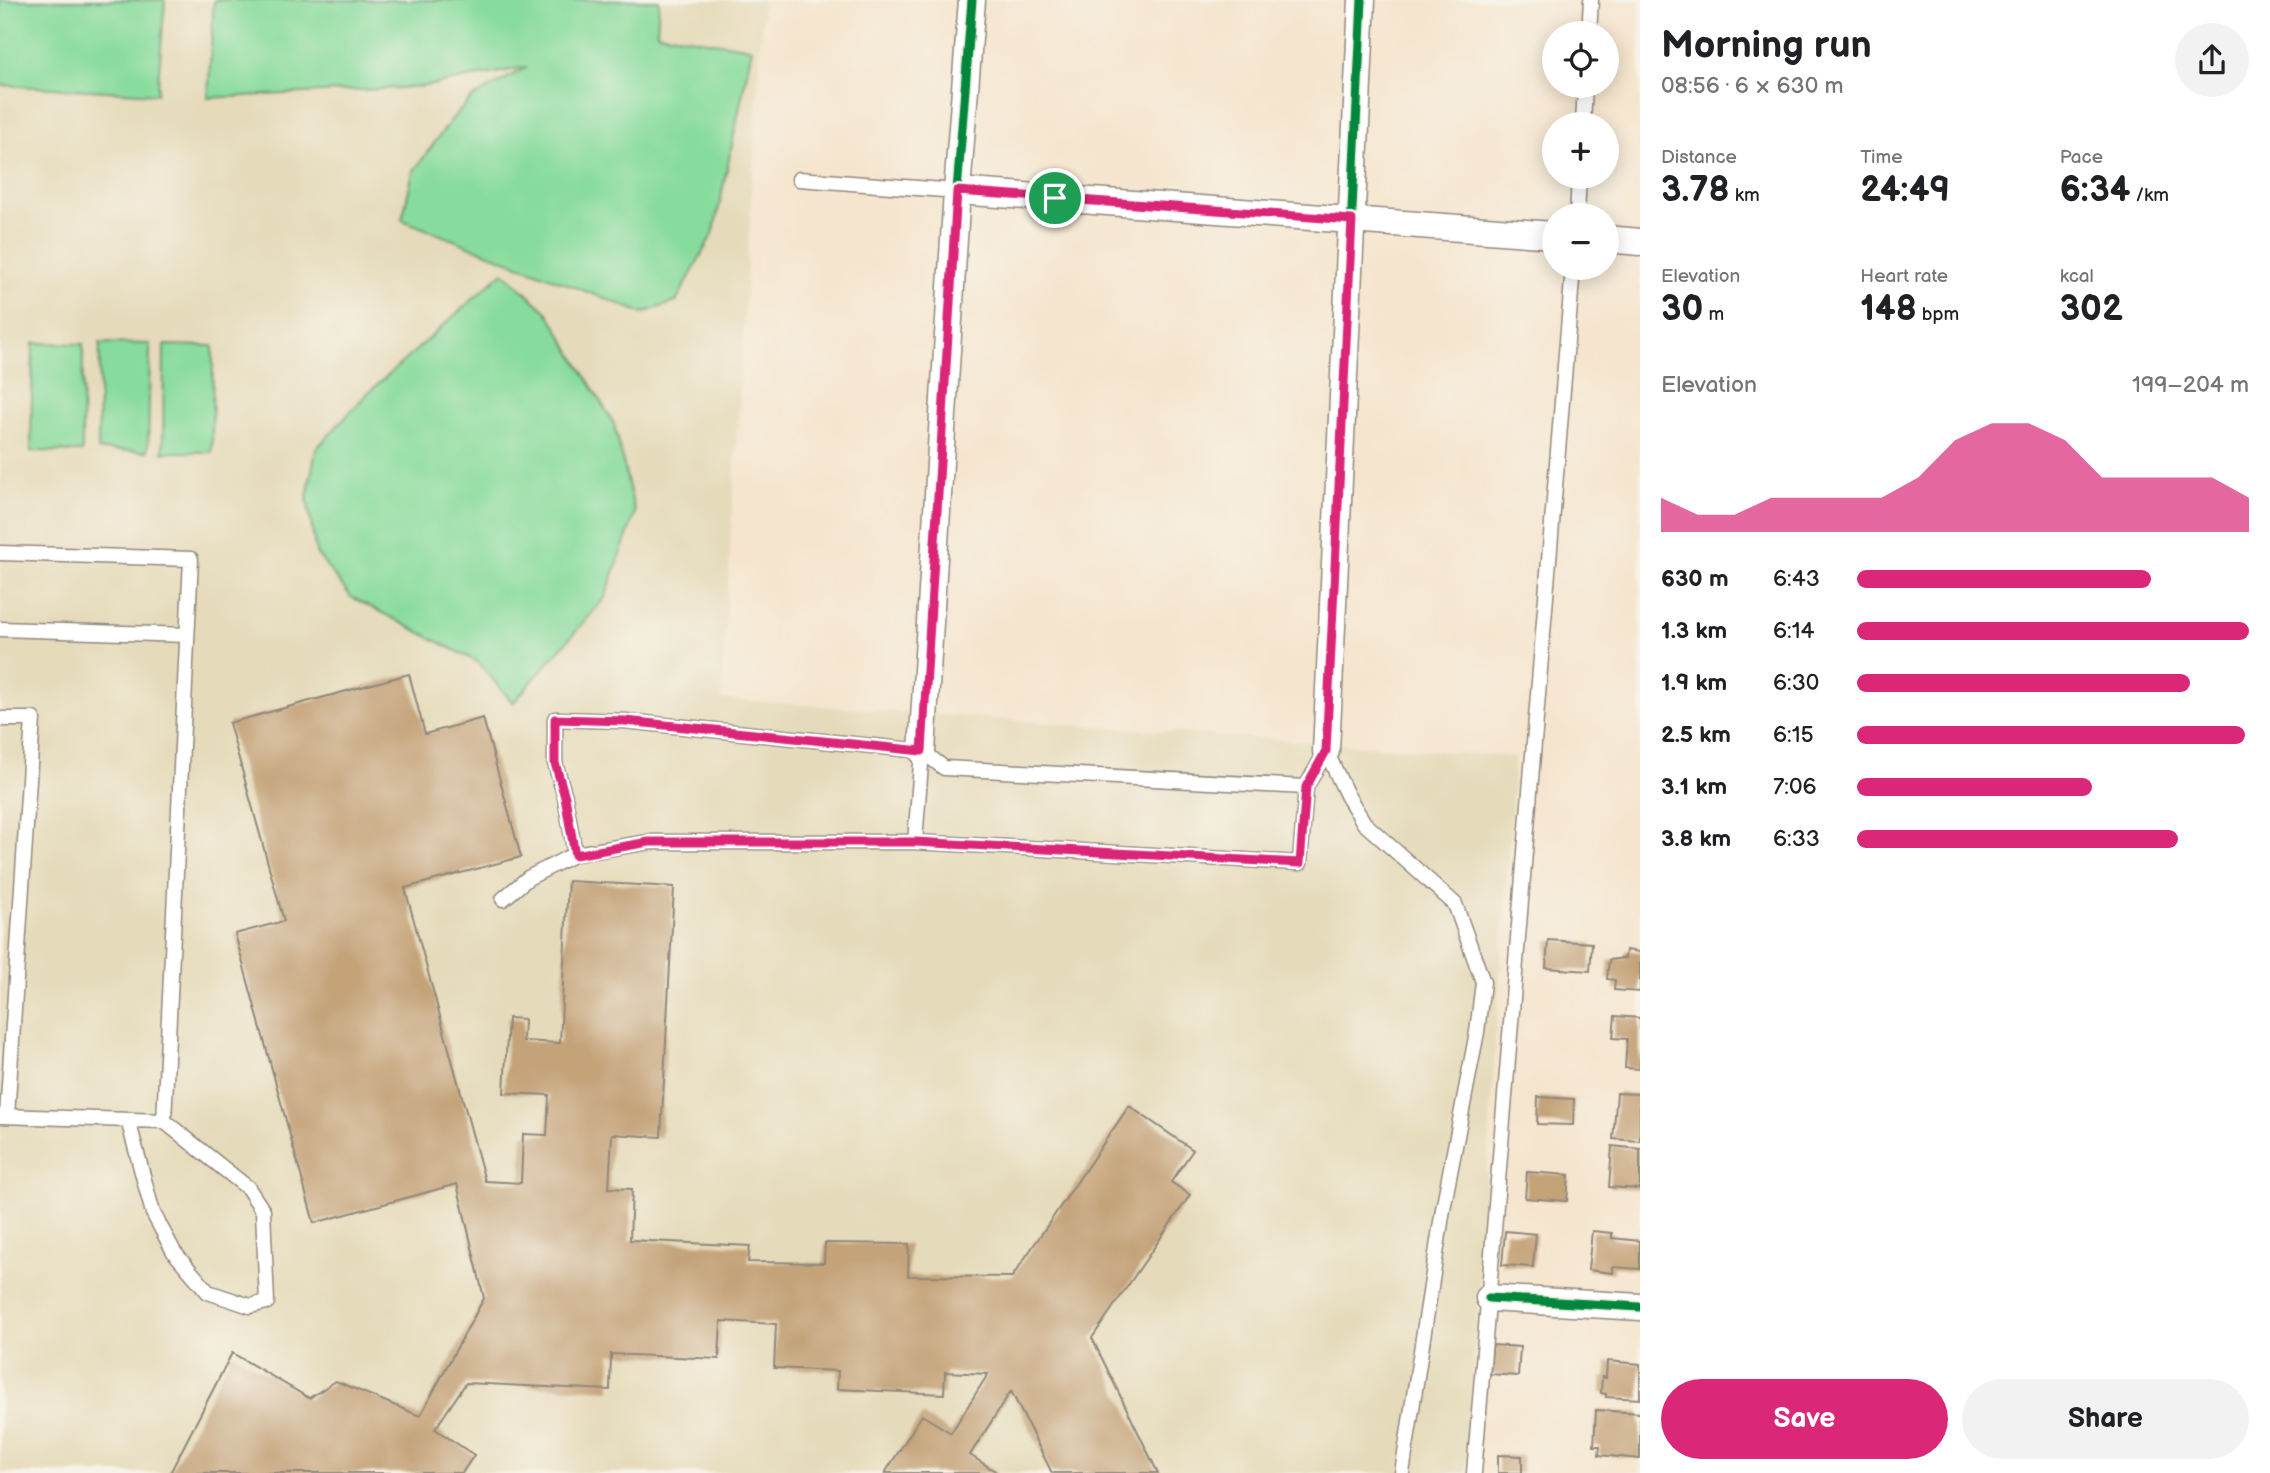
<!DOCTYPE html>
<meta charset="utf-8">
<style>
body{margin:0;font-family:"Balsamiq Sans",sans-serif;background:#f2f2f2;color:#202124;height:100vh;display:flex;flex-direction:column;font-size:26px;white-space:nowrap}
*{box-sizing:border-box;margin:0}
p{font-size:23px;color:#757577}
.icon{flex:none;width:38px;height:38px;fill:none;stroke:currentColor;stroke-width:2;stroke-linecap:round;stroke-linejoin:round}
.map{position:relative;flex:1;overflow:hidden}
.panel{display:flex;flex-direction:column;background:#fff;width:630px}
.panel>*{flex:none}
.controls{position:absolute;left:1542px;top:21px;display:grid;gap:14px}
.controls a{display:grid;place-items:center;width:77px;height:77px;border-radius:50%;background:#fff;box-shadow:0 4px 18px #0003;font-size:35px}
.pin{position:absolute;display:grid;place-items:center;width:60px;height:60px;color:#fff;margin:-30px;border:4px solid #fff;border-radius:50%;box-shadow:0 2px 7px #0007}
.round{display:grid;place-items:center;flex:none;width:74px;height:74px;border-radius:37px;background:#f2f2f2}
.overview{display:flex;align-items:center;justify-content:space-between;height:119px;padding:0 21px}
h1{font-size:38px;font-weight:700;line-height:52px}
.stats{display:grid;grid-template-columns:repeat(3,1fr);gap:10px;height:119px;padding:7px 21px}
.stats div{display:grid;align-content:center}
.stats b{font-size:35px;font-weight:700}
.stats small{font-size:19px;font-weight:400}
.stats p{font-size:19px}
.chart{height:196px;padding:14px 21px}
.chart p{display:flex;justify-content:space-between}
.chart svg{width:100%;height:126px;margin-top:7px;fill:#db2777;opacity:.7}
.cta{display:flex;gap:14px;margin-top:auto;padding:14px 21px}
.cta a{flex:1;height:80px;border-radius:42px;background:#db2777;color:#fff;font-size:28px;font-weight:700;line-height:80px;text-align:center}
.cta a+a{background:#f2f2f2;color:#202124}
ul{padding:0 21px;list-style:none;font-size:23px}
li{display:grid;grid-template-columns:112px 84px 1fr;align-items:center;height:52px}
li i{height:18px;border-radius:9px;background:#db2777}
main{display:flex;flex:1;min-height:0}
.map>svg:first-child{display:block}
.built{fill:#e5daba}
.green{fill:#87db9c;stroke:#598364;stroke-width:2}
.building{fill:#c4a379}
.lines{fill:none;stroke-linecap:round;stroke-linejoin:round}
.service-casing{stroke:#90887c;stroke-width:17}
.minor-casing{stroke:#90887c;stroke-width:29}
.service{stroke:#fff;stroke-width:14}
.minor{stroke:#fff;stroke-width:26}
.cycleway-casing{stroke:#f7f3e8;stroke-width:13}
.cycleway{stroke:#00873e;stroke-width:9}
.route-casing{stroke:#fff;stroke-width:14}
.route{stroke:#db2777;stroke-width:9}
</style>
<main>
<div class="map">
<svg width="1640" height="1473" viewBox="0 0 1640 1473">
<rect width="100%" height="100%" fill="#f7f3e8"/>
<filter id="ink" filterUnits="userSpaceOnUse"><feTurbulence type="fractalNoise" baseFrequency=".0143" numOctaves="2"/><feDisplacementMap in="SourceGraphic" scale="14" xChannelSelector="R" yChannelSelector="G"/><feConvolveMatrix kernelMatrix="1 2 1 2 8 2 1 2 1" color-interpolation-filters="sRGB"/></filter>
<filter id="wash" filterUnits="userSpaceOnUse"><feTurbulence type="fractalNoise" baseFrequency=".00686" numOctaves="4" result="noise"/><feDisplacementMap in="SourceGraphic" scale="28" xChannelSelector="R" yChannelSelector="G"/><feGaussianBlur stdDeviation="1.57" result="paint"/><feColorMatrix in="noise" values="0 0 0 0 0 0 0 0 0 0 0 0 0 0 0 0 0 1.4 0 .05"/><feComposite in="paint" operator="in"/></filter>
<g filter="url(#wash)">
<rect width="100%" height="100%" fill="#f5e5ce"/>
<path class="built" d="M0,0h763l-42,699 794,58 -49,716h-1466z"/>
<path class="green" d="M0,0h165l-8,94 -157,-9z
M214,0h445l-2,33 95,15 -38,183 -38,71 -34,11 -240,-93 11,-48 39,-53 20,-21 55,-31 -107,20 -212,11z
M503,272l45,41 66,111 21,89 -30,85 -92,105 -35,-41 -127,-65 -35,-44 -9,-56 9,-48 51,-55z
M33,343l50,1 -1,108 -51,-1z
M100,343l50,1 -2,107 -50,-1z
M164,345l49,1 -1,106h-49z"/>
<g id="blocks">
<path class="building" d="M409,674l16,60 58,-16 38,139 -116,31 80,293 36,2 2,-49 24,1 2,-40 -45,-2 4,-75 16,1 -1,22 37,2 8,-162 106,6 -13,250 -49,-3 -3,54 23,1 -2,51 120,6 -2,16 76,1 1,-20 84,1 -1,32 104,1 117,-171 64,44 -22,32 19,13 -98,143 66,135h-106l-41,-82 -41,64 28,18h-113l37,-58 29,18 37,-59 -43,-2 -1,22 -107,-5 1,-18 -64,-3 2,-44 -55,-3 -2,38 -108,-5 -1,36 -144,-7 -31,46 39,26 -12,18h-292l62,-120 77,45 27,-17 84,35 64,-118 -27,-114 -143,39 -79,-289 49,-13 -55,-198z
M1548,940l44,3 -2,28 -44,-3z
M1626,950l14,2v40l-26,-2 1,-10 -8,-1 2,-19 16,-2z
M1615,1016l25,2v51l-15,-1 2,-29 -14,-1z
M1617,1093l23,1v47l-27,-2z
M1538,1097l36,2 -1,26 -36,-1z
M1612,1146l28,3v40l-31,-2z
M1527,1172l42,3 -2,26 -42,-3z
M1505,1231l31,3 -3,33 -31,-2z
M1592,1231l20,2v5l28,3v28l-27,-2v6l-25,-3z
M1492,1345l28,2 -2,29 -28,-2z
M1607,1361l33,3v35l-34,-2v-3l-5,-1 1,-16 4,1z
M1596,1410l44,3v46l-41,-4 1,-9h-6z
M1498,1455l24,1v17h-24z"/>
</g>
</g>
<g filter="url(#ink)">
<use href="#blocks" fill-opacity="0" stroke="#90887c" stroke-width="2"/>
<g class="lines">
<defs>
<path id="service" d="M1589,33l2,-33
M1583,124l2,-38
M799,179l158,12
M1577,215l2,-38
M0,553l191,6 -27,562
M0,629l187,6
M0,719h33l-26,397
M915,842l385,21 6,-76
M575,854l-10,-57 -10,-34v-44l70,2 297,30 22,17 362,19 20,-36 21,44 17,28 91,81 28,78 -6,50 -34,177 -41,264
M503,899l25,-21 47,-24 74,-12h266l7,-91
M0,1116l164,5 84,67 15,23 4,91 -17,4 -42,-14 -34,-40 -21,-39 -25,-93
M1474,1473l99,-1205"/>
<path id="minor" d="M957,191l597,44
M1606,239l34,3
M922,751l35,-560 15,-191
M1326,751l36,-751
M1489,1298l151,9"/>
</defs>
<use href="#service" class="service-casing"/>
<use href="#minor" class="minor-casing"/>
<use href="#service" class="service"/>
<use href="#minor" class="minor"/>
<defs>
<path id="cycleway" d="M922,751l35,-560 15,-191
M1326,751l36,-751
M1489,1298l151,9"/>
</defs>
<use href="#cycleway" class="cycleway-casing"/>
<use href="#cycleway" class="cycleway"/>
</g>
</g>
<g class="lines" filter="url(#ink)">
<defs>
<path id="route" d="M957,191l395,29 -26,531 -20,36 -6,76 -385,-21h-266l-74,13 -10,-58 -10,-34v-44l70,2 297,30z"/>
</defs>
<use href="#route" class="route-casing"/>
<use href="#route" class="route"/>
</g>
</svg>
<div class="controls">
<a><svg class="icon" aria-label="locate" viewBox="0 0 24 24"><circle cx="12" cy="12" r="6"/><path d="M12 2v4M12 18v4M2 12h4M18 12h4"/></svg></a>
<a>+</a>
<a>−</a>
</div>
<div class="pin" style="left:1055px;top:198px;background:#1e9e55"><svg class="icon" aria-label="arrive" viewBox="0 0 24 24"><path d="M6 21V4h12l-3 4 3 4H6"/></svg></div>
</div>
<section class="panel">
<div class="overview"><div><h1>Morning run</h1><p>08:56 · 6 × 630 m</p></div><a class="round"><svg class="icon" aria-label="share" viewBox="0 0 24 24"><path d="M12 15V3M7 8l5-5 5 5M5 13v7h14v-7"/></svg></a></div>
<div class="stats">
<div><p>Distance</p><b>3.78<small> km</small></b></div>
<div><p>Time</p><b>24:49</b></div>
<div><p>Pace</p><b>6:34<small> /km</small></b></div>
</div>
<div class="stats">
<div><p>Elevation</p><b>30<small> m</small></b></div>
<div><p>Heart rate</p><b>148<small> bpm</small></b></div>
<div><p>kcal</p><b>302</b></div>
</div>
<div class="chart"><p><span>Elevation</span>199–204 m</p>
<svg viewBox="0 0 160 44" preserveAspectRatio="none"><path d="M0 44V32L10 38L20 38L30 32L40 32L50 32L60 32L70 25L80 12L90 6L100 6L110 12L120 25L130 25L140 25L150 25L160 32V44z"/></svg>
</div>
<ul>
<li><b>630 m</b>6:43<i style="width:75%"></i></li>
<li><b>1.3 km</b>6:14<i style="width:100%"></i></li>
<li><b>1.9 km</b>6:30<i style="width:85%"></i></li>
<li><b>2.5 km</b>6:15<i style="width:99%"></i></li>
<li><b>3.1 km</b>7:06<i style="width:60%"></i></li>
<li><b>3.8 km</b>6:33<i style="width:82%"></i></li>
</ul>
<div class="cta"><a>Save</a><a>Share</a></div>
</section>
</main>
